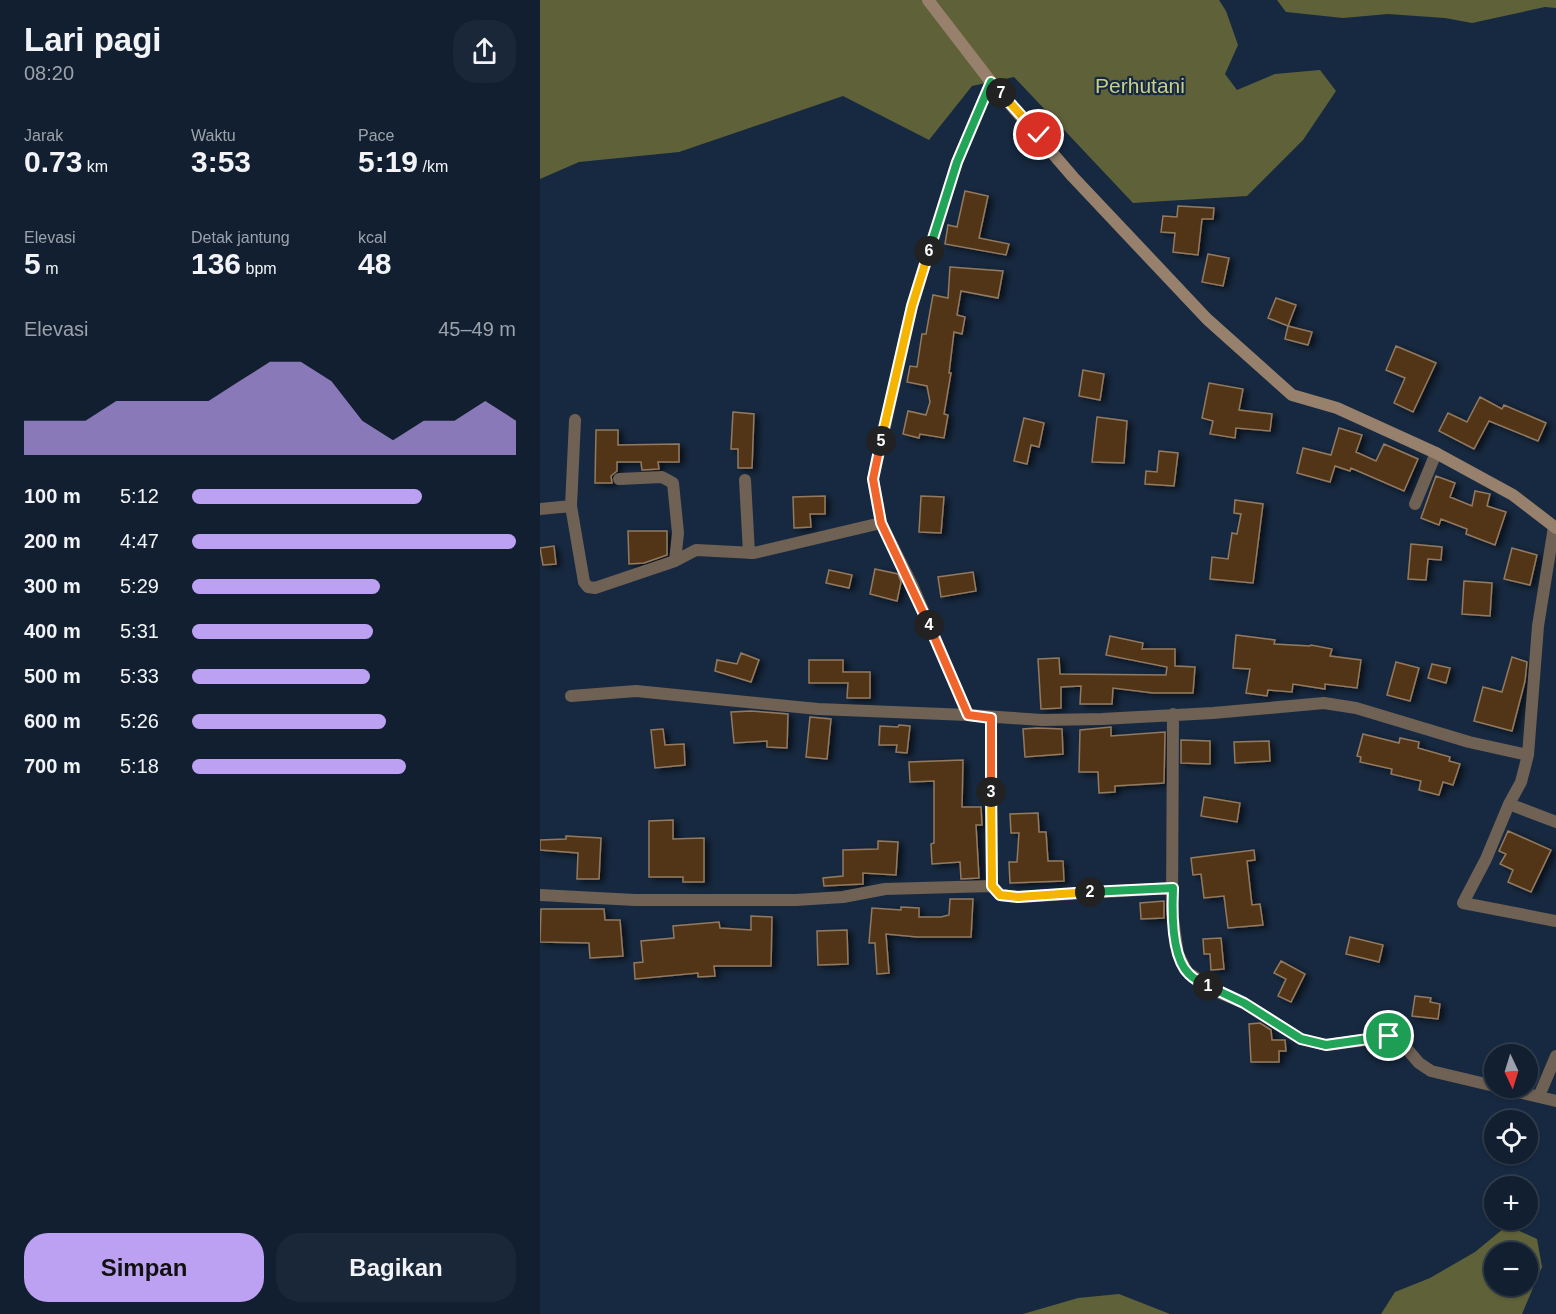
<!DOCTYPE html>
<html lang="id">
<meta charset="utf-8">
<style>
body{margin:0;font-family:Arial,sans-serif;background:#1a2738;color:#f1f3f6;height:100vh;display:flex;flex-direction:column;font-size:22px;white-space:nowrap}
*{box-sizing:border-box;margin:0}
p{font-size:20px;color:#9ca2ab}
.icon{flex:none;width:33px;height:33px;fill:none;stroke:currentColor;stroke-width:2;stroke-linecap:round;stroke-linejoin:round}
.map{position:relative;flex:1;overflow:hidden}
.sheet{display:flex;flex-direction:column;background:#111f30;width:540px}
.sheet>*{flex:none}
.needle{width:39px;rotate:176deg}
.controls{position:absolute;left:944px;top:1044px;display:grid;gap:12px}
.controls a{display:grid;place-items:center;width:54px;height:54px;border-radius:50%;background:#111f30;box-shadow:0 2px 4px #0004,0 0 0 2px #303d4c;font-size:30px}
.pin{position:absolute;display:grid;place-items:center;width:51px;height:51px;color:#fff;margin:-26px;border:3px solid #fff;border-radius:50%;box-shadow:0 2px 6px #0007}
.km{position:absolute;width:30px;height:30px;margin:-15px;border-radius:50%;background:#222;color:#fff;font-size:16px;line-height:30px;text-align:center}
.round{display:grid;place-items:center;flex:none;width:63px;height:63px;border-radius:24px;background:#1a2738}
.overview{display:flex;align-items:center;justify-content:space-between;height:102px;padding:0 24px}
h1{font-size:33px;font-weight:800;line-height:45px}
.metrics{display:grid;grid-template-columns:repeat(3,1fr);gap:9px;height:102px;padding:6px 24px}
.metrics div{display:grid;align-content:center}
.metrics b{font-size:30px;font-weight:800}
.metrics small{font-size:16px;font-weight:400}
.metrics p{font-size:16px}
.chart{height:168px;padding:12px 24px}
.chart p{display:flex;justify-content:space-between}
.chart svg{width:100%;height:108px;margin-top:6px;fill:#bca0f2;opacity:.7}
.button{display:flex;gap:12px;margin-top:auto;padding:12px 24px}
.button a{flex:1;height:69px;border-radius:24px;background:#bca0f2;color:#111;font-size:24px;font-weight:800;line-height:69px;text-align:center}
.button a+a{background:#1a2738;color:#f1f3f6}
ul{padding:0 24px;list-style:none;font-size:20px}
li{display:grid;grid-template-columns:96px 72px 1fr;align-items:center;height:45px}
li i{height:15px;border-radius:8px;background:#bca0f2}
main{display:flex;flex:1;min-height:0}
.map>svg:first-child{display:block}
.forest{fill:#5f6239;fill-rule:evenodd}
.building{fill:#513617;stroke:#92795f;stroke-width:1.5;filter:url(#shadow)}
.lines{fill:none;stroke-linecap:round;stroke-linejoin:round}
.street{stroke:#6f6154;stroke-width:12}
.secondary{stroke:#97816c;stroke-width:12}
.split-1-casing{stroke:#fff;stroke-width:12}
.split-2-casing{stroke:#fff;stroke-width:12}
.split-3-casing{stroke:#fff;stroke-width:12}
.split-4-casing{stroke:#fff;stroke-width:12}
.split-5-casing{stroke:#fff;stroke-width:12}
.split-6-casing{stroke:#fff;stroke-width:12}
.split-7-casing{stroke:#fff;stroke-width:12}
.split-8-casing{stroke:#fff;stroke-width:12}
.split-1{stroke:#22a559;stroke-width:8}
.split-2{stroke:#22a559;stroke-width:8}
.split-3{stroke:#f5b400;stroke-width:8}
.split-4{stroke:#f0652b;stroke-width:8}
.split-5{stroke:#f0652b;stroke-width:8}
.split-6{stroke:#f5b400;stroke-width:8}
.split-7{stroke:#22a559;stroke-width:8}
.split-8{stroke:#f5b400;stroke-width:8}
.labels{text-anchor:middle;stroke-width:4.5;stroke-linejoin:round;paint-order:stroke}
.park-label{font-size:21px;fill:#c9ce8a;stroke:#172940}
</style>
<main>
<section class="sheet">
<div class="overview"><div><h1>Lari pagi</h1><p>08:20</p></div><a class="round"><svg class="icon" aria-label="share" viewBox="0 0 24 24"><path d="M12 15V3M7 8l5-5 5 5M5 13v7h14v-7"/></svg></a></div>
<div class="metrics">
<div><p>Jarak</p><b>0.73<small> km</small></b></div>
<div><p>Waktu</p><b>3:53</b></div>
<div><p>Pace</p><b>5:19<small> /km</small></b></div>
</div>
<div class="metrics">
<div><p>Elevasi</p><b>5<small> m</small></b></div>
<div><p>Detak jantung</p><b>136<small> bpm</small></b></div>
<div><p>kcal</p><b>48</b></div>
</div>
<div class="chart"><p><span>Elevasi</span>45–49 m</p>
<svg viewBox="0 0 160 44" preserveAspectRatio="none"><path d="M0 44V30L10 30L20 30L30 22L40 22L50 22L60 22L70 14L80 6L90 6L100 14L110 30L120 38L130 30L140 30L150 22L160 30V44z"/></svg>
</div>
<ul>
<li><b>100 m</b>5:12<i style="width:71%"></i></li>
<li><b>200 m</b>4:47<i style="width:100%"></i></li>
<li><b>300 m</b>5:29<i style="width:58%"></i></li>
<li><b>400 m</b>5:31<i style="width:56%"></i></li>
<li><b>500 m</b>5:33<i style="width:55%"></i></li>
<li><b>600 m</b>5:26<i style="width:60%"></i></li>
<li><b>700 m</b>5:18<i style="width:66%"></i></li>
</ul>
<div class="button"><a>Simpan</a><a>Bagikan</a></div>
</section>
<div class="map">
<svg width="1016" height="1314" viewBox="0 0 1016 1314">
<defs>
<filter id="shadow"><feDropShadow dx="4.5" dy="2.5" stdDeviation="3" flood-color="#0009"/></filter>
</defs>
<rect width="100%" height="100%" fill="#172940"/>
<path class="forest" d="M0,0h679l7,11 12,34 -13,29 12,16 38,-16 45,-4 16,21 -33,49 -56,56 -114,7 -119,-126 -42,9 -43,54 -86,-44 -164,56 -100,10 -39,17z
M737,0h279v8l-11,-1 -73,16 -27,-5 -57,-4 -45,4 -57,-6z
M963,1229h12l22,10 5,28 -20,47h-141l14,-22 35,-14 45,-26zM954,1252h33v34h-33z
M579,1294l51,20h-147l55,-16z"/>
<path class="building" d="M425,191l23,5 -9,42 30,6 -3,11 -61,-11 3,-19 9,2z
M638,206l36,2 -1,11h-11l-4,36 -25,-3 2,-19 -14,-1 2,-16 14,1z
M668,254l21,4 -6,28 -21,-4z
M410,267l53,4 -5,27 -37,-7 -4,24 8,2 -3,17 -8,-2 -5,41h2l-7,41 4,1 -4,23 -24,-4 -1,4 -16,-4 5,-23 18,4 4,-13 -3,-16 -20,-4 3,-16 7,1 5,-33h4l7,-39 15,3z
M736,298l20,7 -8,21 -20,-8z
M748,326l24,6 -4,13 -23,-6z
M856,346l40,17 -23,49 -19,-9 11,-25 -19,-8z
M543,370l21,4 -4,26 -21,-4z
M669,383l34,6 -4,21 33,4 -2,17 -34,-3 -1,10 -25,-4 3,-13 -11,-3z
M940,397l22,12 2,-4 42,18 -8,18 -49,-20 -15,28 -35,-18 9,-18 19,9z
M193,412l21,2 -2,54h-14v-19h-7z
M557,417l30,4 -3,42 -32,-1z
M484,418l20,5 -5,24 -8,-2 -4,19 -13,-3z
M799,428l23,7 -6,17 20,9 8,-17 34,15 -14,32 -53,-23 -1,3 -15,-5 -5,16 -33,-9 6,-25 28,7z
M56,430h22v15l61,-1v18h-21l1,7 -17,1 -1,-8h-24v9l-6,5 1,7h-17z
M619,451l19,2 -4,33 -29,-2 1,-13 11,1z
M896,476l19,7 -5,14 22,9 3,-15 15,3 -3,12 19,6 -11,33 -29,-11 1,-5 -26,-10 -2,6 -18,-7z
M285,496v18h-15l1,13 -17,1 -1,-31z
M381,496l23,1 -3,36 -22,-1z
M695,500l28,4 -10,79 -43,-4 2,-22 16,2 4,-26 5,1 4,-20 -7,-1z
M88,531h39v24l-23,8 -15,1z
M871,544l31,3 -1,13 -13,-1 -2,21 -18,-1z
M14,546l2,18 -13,1 -3,-17z
M972,548l25,7 -7,30 -26,-6z
M335,569l23,5 3,8 -4,19 -27,-7z
M289,570l23,5 -3,13 -23,-5z
M433,572l3,19 -35,6 -3,-20z
M924,581l28,2 -2,33 -28,-2z
M696,635l39,5 -1,4 36,2 1,-1 21,4 -2,7 31,4 -4,28 -32,-4v5l-32,-5 -1,8 -24,-2 -1,6 -21,-3 4,-24 -17,-1z
M570,636l33,7 -1,6h33v17l20,1 -2,26h-40l-40,-5 -1,16h-32l1,-18 -20,1v21l-20,1 -3,-50 21,-1 1,16 106,1 1,-8 -61,-12z
M201,653l18,7 -8,22 -36,-11 2,-11 20,4z
M972,657l15,5 -2,19 -13,50 -38,-10 9,-34 19,5z
M269,660h34v12h27v26h-23l1,-15h-39z
M856,662l23,6 -9,33 -23,-6z
M892,664l18,4 -4,15 -18,-5z
M211,711l37,3 -1,34 -20,-1v-6l-33,2 -3,-31z
M270,717l21,2 -4,40 -21,-2z
M359,725l11,1 -3,27 -11,-1 1,-7h-18l1,-19 18,1z
M571,727v9l54,-4 -1,51 -49,3v6l-16,1 -1,-21h-19l1,-42z
M497,728l25,1 1,25 -38,3 -2,-28z
M123,729l2,16 19,-1 1,21 -30,3 -4,-38z
M823,734l36,9 1,-5 19,4 -1,6 32,9 -1,4 11,3 -7,21 -10,-3 -4,13 -20,-5 2,-9 -30,-7 1,-5 -32,-7 1,-5 -4,-1z
M641,740l29,1v23l-29,-1z
M729,741l1,20 -35,2 -1,-21z
M423,760l-1,47h19l1,18h-6l3,53 -18,1 -1,-17 -28,2 -1,-20 3,-1v-62l-24,1 -1,-20z
M664,797l36,6 -3,19 -36,-6z
M498,813l1,19h7l2,29h15l1,20 -54,2 -1,-21h8l2,-29h-8l-1,-19z
M133,820v19l31,-1v44h-21v-5h-34v-56z
M968,831l43,19 -20,42 -23,-10 5,-12 -13,-6 6,-10 -7,-3z
M26,836l35,2 -2,41h-22l1,-26 -38,-3v-10l26,-1z
M338,841l20,1 -2,33 -33,-2v11l-39,2 -1,-8 20,-2v-26l35,-1z
M714,850l1,10 -8,1 5,44 8,-1 3,21 -35,3 -4,-32 -20,2 -3,-24 -8,1 -2,-17z
M410,899h23l-2,38h-54l-31,-3 3,39 -12,1 -2,-31h-6l3,-35 29,2v-3l18,1v9h22l8,-2z
M624,901v17l-23,1 -1,-16z
M1,909h63l1,11h15l3,36 -33,2 -1,-15 -49,-1z
M211,916l21,1 -1,49h-57l1,10 -17,1v-4l-63,6 -1,-16 9,-1 -2,-21 33,-3 -1,-12 46,-4 1,6 31,2z
M307,930l1,34 -30,1 -1,-34z
M810,937l33,8 -4,17 -33,-8z
M681,938l3,31 -13,1 -1,-16h-6l-1,-15z
M741,961l24,13 -14,28 -13,-6 8,-17 -12,-6z
M875,996l16,2 -1,4 10,2 -2,15 -26,-3z
M720,1023l11,7 1,10h13l1,11h-7v11h-28l-2,-38z"/>
<g class="lines">
<path class="street" d="M451,82l-34,80 -45,144 -39,173 8,44 32,64 55,128 74,5 60,-1 111,-6 111,-10 32,5 113,34 59,13 10,-129 16,-99
M79,479l43,-2 11,6 5,50 -3,28
M205,480l4,73
M875,504l21,-51
M31,506l4,-86
M0,509l31,-3 13,76 4,5 7,1 80,-27 21,-11 58,3 127,-30
M31,696l65,-5 182,18 150,6
M633,714l-1,198 6,42 9,18 33,21 24,10 57,36 25,6 63,-8 12,5 18,21 12,8 63,15
M988,755l-7,27 -12,22 -23,55 -23,44 93,18
M969,804l47,18
M452,886l8,9 18,2 155,-9
M0,895l95,5h161l47,-3 42,-8 107,-3 -1,-168
M961,1088l55,13
M999,1096l17,-40"/>
<path class="secondary" d="M388,0l63,82 82,95 134,142 85,76 45,13 99,45 77,42 43,33"/>
</g>
<g class="lines">
<defs>
<path id="split-1" d="M668,986l36,17 57,36 25,6 63,-9"/>
<path id="split-2" d="M550,892l83,-4c-1,22 -2,69 16,86 5,5 12,9 19,12"/>
<path id="split-3" d="M451,792l1,94 8,9 18,2 72,-5"/>
<path id="split-4" d="M389,625l39,90 23,3v74"/>
<path id="split-5" d="M341,441l-8,38 8,44 48,102"/>
<path id="split-6" d="M341,441l31,-135 17,-55"/>
<path id="split-7" d="M389,251l28,-89 34,-80 10,11"/>
<path id="split-8" d="M461,93l38,42"/>
</defs>
<use href="#split-1" class="split-1-casing"/>
<use href="#split-2" class="split-2-casing"/>
<use href="#split-3" class="split-3-casing"/>
<use href="#split-4" class="split-4-casing"/>
<use href="#split-5" class="split-5-casing"/>
<use href="#split-6" class="split-6-casing"/>
<use href="#split-7" class="split-7-casing"/>
<use href="#split-8" class="split-8-casing"/>
<use href="#split-1" class="split-1"/>
<use href="#split-2" class="split-2"/>
<use href="#split-3" class="split-3"/>
<use href="#split-4" class="split-4"/>
<use href="#split-5" class="split-5"/>
<use href="#split-6" class="split-6"/>
<use href="#split-7" class="split-7"/>
<use href="#split-8" class="split-8"/>
</g>
<g class="labels">
<g class="park-label">
<text x="600" y="93">Perhutani</text>
</g>
</g>
</svg>
<div class="controls">
<a><svg class="needle" viewBox="-14 -14 28 28"><path d="M0-13l5 13h-10z" fill="#e53935"/><path d="M0 13l5-13h-10z" fill="#9ca2ab"/></svg></a>
<a><svg class="icon" aria-label="locate" viewBox="0 0 24 24"><circle cx="12" cy="12" r="6"/><path d="M12 2v4M12 18v4M2 12h4M18 12h4"/></svg></a>
<a>+</a>
<a>−</a>
</div>
<div class="pin" style="left:849px;top:1036px;background:#1e9e55"><svg class="icon" aria-label="arrive" viewBox="0 0 24 24"><path d="M6 21V4h12l-3 4 3 4H6"/></svg></div>
<div class="pin" style="left:499px;top:135px;background:#d93025"><svg class="icon" aria-label="check" viewBox="0 0 24 24"><path d="M5 12l5 5 9-10"/></svg></div>
<b class="km" style="left:668px;top:986px">1</b>
<b class="km" style="left:550px;top:892px">2</b>
<b class="km" style="left:451px;top:792px">3</b>
<b class="km" style="left:389px;top:625px">4</b>
<b class="km" style="left:341px;top:441px">5</b>
<b class="km" style="left:389px;top:251px">6</b>
<b class="km" style="left:461px;top:93px">7</b>
</div>
</main>
